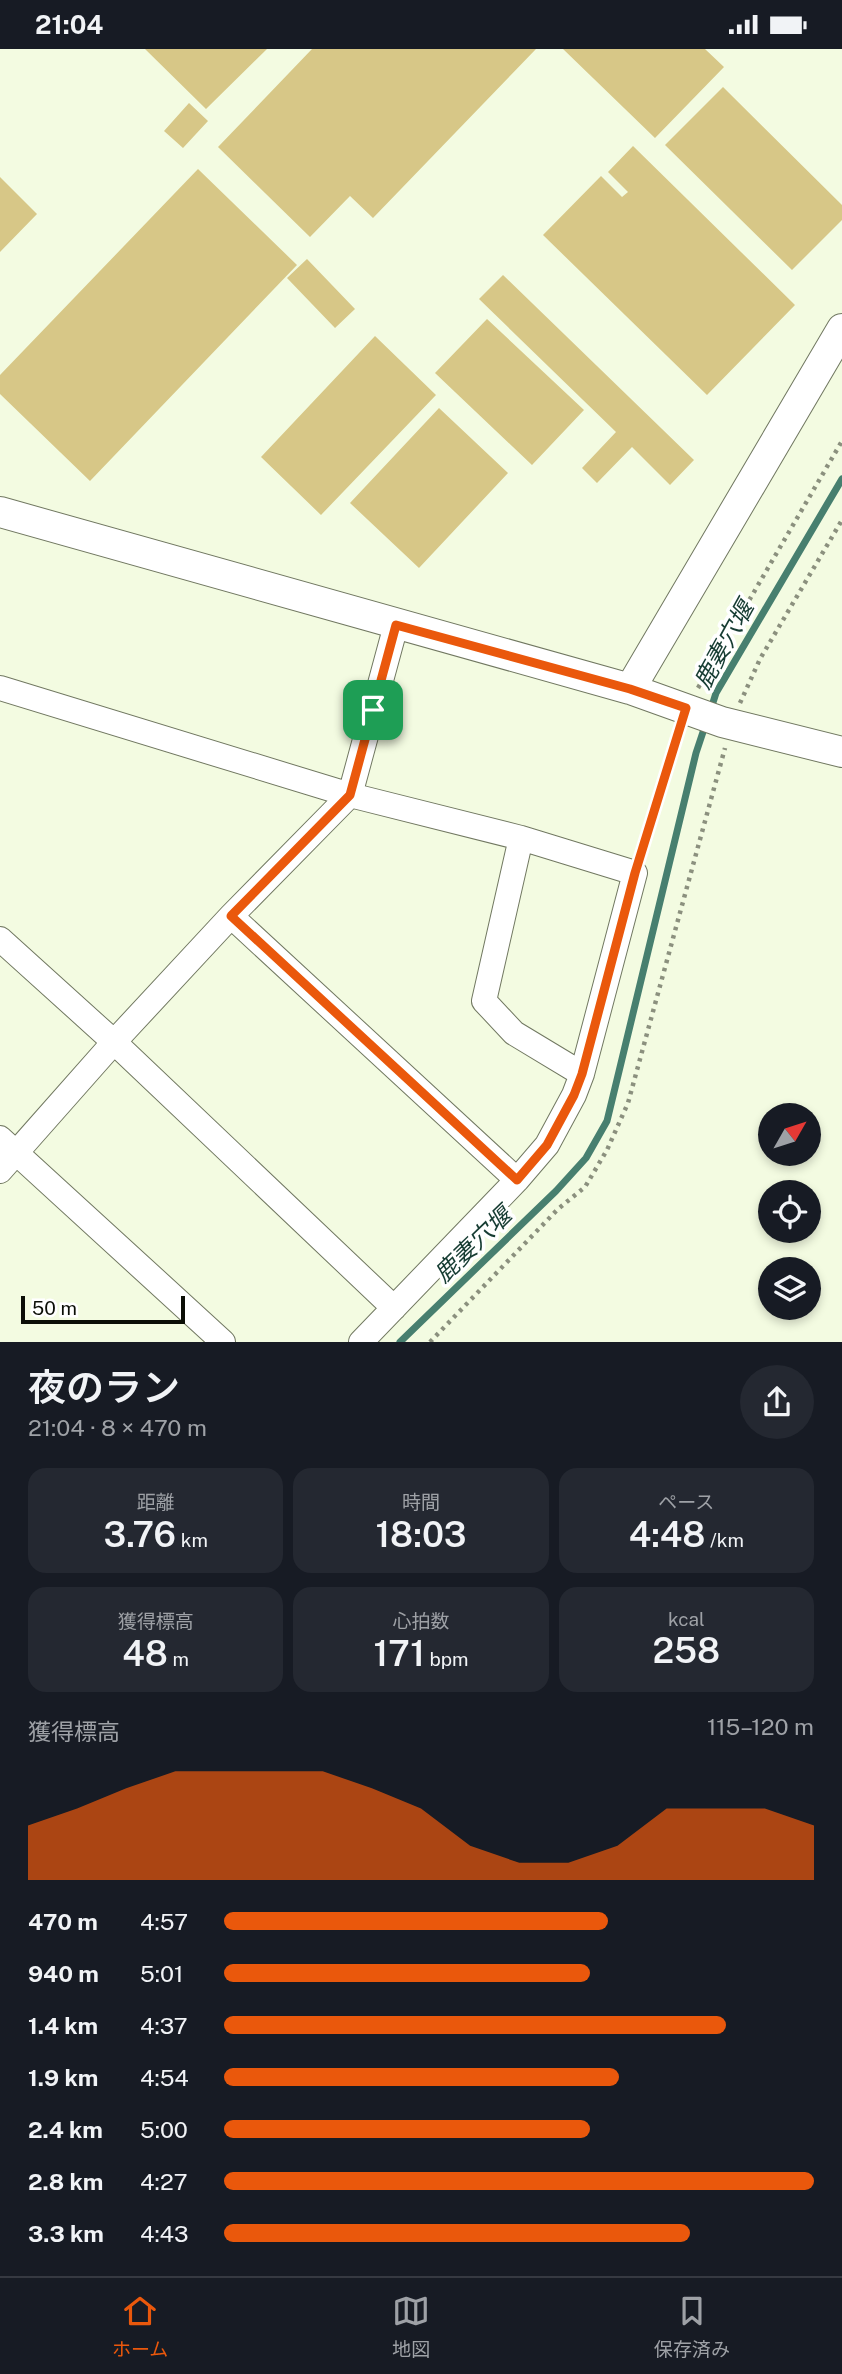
<!DOCTYPE html>
<html lang="ja">
<meta charset="utf-8">
<style>
body{margin:0;font-family:"Public Sans","Noto Sans JP",sans-serif;background:#242831;color:#f1f3f6;height:100vh;display:flex;flex-direction:column;font-size:26px;white-space:nowrap}
*{box-sizing:border-box;margin:0}
p{font-size:23px;color:#9ea1a6}
.icon{flex:none;width:38px;height:38px;fill:none;stroke:currentColor;stroke-width:2;stroke-linecap:round;stroke-linejoin:round}
.map{position:relative;height:1293px;overflow:hidden}
.details{display:flex;flex-direction:column;background:#171b24;flex:1}
.details>*{flex:none}
.needle{width:46px;rotate:51deg}
.buttons{position:absolute;left:758px;top:1054px;display:grid;gap:14px}
.buttons a{display:grid;place-items:center;width:63px;height:63px;border-radius:50%;background:#171b24;box-shadow:0 4px 10px #0003;font-size:35px}
.scale{position:absolute;left:21px;bottom:18px;width:164px;box-sizing:border-box;padding-left:7px;border:4px solid #0b0e06;border-top:0;font-size:19px;line-height:24px;white-space:nowrap;color:#0b0e06;-webkit-text-stroke:5px #fff;paint-order:stroke}
.pin{position:absolute;display:grid;place-items:center;width:60px;height:60px;color:#fff;margin:-30px;border-radius:14px;box-shadow:0 4px 10px #0006}
.round{display:grid;place-items:center;flex:none;width:74px;height:74px;border-radius:37px;background:#242831}
.summary{display:flex;align-items:center;justify-content:space-between;height:119px;padding:0 28px}
h1{font-size:38px;font-weight:600;line-height:52px}
.metrics{display:grid;grid-template-columns:repeat(3,1fr);gap:10px;height:119px;padding:7px 28px}
.metrics div{display:grid;align-content:center;border-radius:18px;background:#242831;text-align:center}
.metrics b{font-size:35px;font-weight:600}
.metrics small{font-size:19px;font-weight:400}
.metrics p{font-size:19px}
.chart{height:196px;padding:14px 28px}
.chart p{display:flex;justify-content:space-between}
.chart svg{width:100%;height:126px;margin-top:7px;fill:#ea580c;opacity:.7}
ul{padding:0 28px;list-style:none;font-size:23px}
li{display:grid;grid-template-columns:112px 84px 1fr;align-items:center;height:52px}
li i{height:18px;border-radius:9px;background:#ea580c}
.status{display:flex;justify-content:space-between;align-items:center;height:49px;padding:0 35px;background:#171b24;direction:ltr}
.status svg{height:19px;fill:currentColor}
.menu{display:flex;justify-content:space-around;align-items:center;height:98px;border-top:2px solid #363941;background:#171b24;font-size:19px;color:#9ea1a6}
.menu a{display:grid;justify-items:center;gap:4px}
.menu .active{color:#ea580c}
.map>svg:first-child{display:block}
.lines{fill:none;stroke-linecap:round;stroke-linejoin:round}
.stream{stroke:#477f6f;stroke-width:7}
.building{fill:#d7c787}
.minor-casing{stroke:#717861;stroke-width:26}
.tertiary-casing{stroke:#717861;stroke-width:32}
.path{stroke:#8b907e;stroke-width:4.5;stroke-dasharray:3.5 5;stroke-linecap:butt}
.minor{stroke:#fff;stroke-width:24}
.tertiary{stroke:#fff;stroke-width:30}
.route-casing{stroke:#fff;stroke-width:14}
.route{stroke:#ea580c;stroke-width:9}
.labels{text-anchor:middle;stroke-width:7;stroke-linejoin:round;paint-order:stroke}
.water-label{font-size:24px;font-style:italic;fill:#163c32;stroke:#fff}
</style>
<div class="status"><b>21:04</b><svg viewBox="0 0 49 12"><path d="M0 12V9h3v3zM5 12V6h3v6zM10 12V3h3v9zM15 12V0h3v12zM26 1h20v11H26zM47 4h2v5h-2z"/></svg></div>
<div class="map">
<svg width="842" height="1293" viewBox="0 0 842 1293">
<rect width="100%" height="100%" fill="#f3fbe1"/>
<g class="lines">
<path class="stream" d="M710,663l6,-19 126,-214
M400,1293l156,-151 30,-33 21,-37 89,-368 10,-30"/>
</g>
<path class="building" d="M145,0h122l-61,60z
M312,0h224l-163,169 -23,-22 -40,41 -92,-90z
M563,0h142l19,18 -69,71z
M723,38l119,118v15l-50,50 -127,-125z
M189,54l19,18 -25,27 -19,-17z
M633,97l162,159 -88,90 -164,-160 58,-59 21,21 6,-5 -20,-20z
M198,120l99,96 -207,216 -90,-87v-19z
M0,128l37,37 -37,38z
M307,210l48,50 -20,19 -48,-50z
M503,226l191,185 -24,25 -38,-38 -35,36 -15,-15 34,-36 -137,-133z
M487,270l97,91 -52,55 -97,-92z
M375,287l61,59 -115,120 -60,-58z
M439,359l69,65 -89,95 -69,-65z"/>
<g class="lines">
<defs>
<path id="minor" d="M0,639l350,107 171,43 114,35 -53,201 -8,21 -27,50 -30,35 -156,162
M521,789l-37,163 30,32 68,41
M231,867l286,264
M0,890l114,103 280,266
M0,1089l223,204
M0,1122l114,-129 117,-126 119,-121 46,-170"/>
<path id="tertiary" d="M0,463l630,177 92,33 120,30
M630,640l212,-360"/>
</defs>
<use href="#minor" class="minor-casing"/>
<use href="#tertiary" class="tertiary-casing"/>
<path class="path" d="M698,639l144,-247
M740,654l20,-44 82,-139
M641,804l38,-122
M430,1293l128,-133 27,-22 22,-37 21,-47 97,-355"/>
<use href="#minor" class="minor"/>
<use href="#tertiary" class="tertiary"/>
</g>
<g class="lines">
<defs>
<path id="route" d="M396,576l234,64 56,19 -51,165 -53,201 -8,21 -27,50 -30,35 -286,-264 119,-121z"/>
</defs>
<use href="#route" class="route-casing"/>
<use href="#route" class="route"/>
</g>
<g class="labels">
<g class="water-label">
<text transform="translate(724 596) rotate(-61)" y="8">鹿妻穴堰</text>
<text transform="translate(473 1196) rotate(-44)" y="8">鹿妻穴堰</text>
</g>
</g>
</svg>
<div class="buttons">
<a><svg class="needle" viewBox="-14 -14 28 28"><path d="M0-13l5 13h-10z" fill="#e53935"/><path d="M0 13l5-13h-10z" fill="#9ea1a6"/></svg></a>
<a><svg class="icon" aria-label="locate" viewBox="0 0 24 24"><circle cx="12" cy="12" r="6"/><path d="M12 2v4M12 18v4M2 12h4M18 12h4"/></svg></a>
<a><svg class="icon" aria-label="layers" viewBox="0 0 24 24"><path d="M12 4l9 5-9 5-9-5zM3 14l9 5 9-5"/></svg></a>
</div>
<div class="scale">50 m</div>
<div class="pin" style="left:373px;top:661px;background:#1e9e55"><svg class="icon" aria-label="arrive" viewBox="0 0 24 24"><path d="M6 21V4h12l-3 4 3 4H6"/></svg></div>
</div>
<section class="details">
<div class="summary"><div><h1>夜のラン</h1><p>21:04 · 8 × 470 m</p></div><a class="round"><svg class="icon" aria-label="share" viewBox="0 0 24 24"><path d="M12 15V3M7 8l5-5 5 5M5 13v7h14v-7"/></svg></a></div>
<div class="metrics">
<div><p>距離</p><b>3.76<small> km</small></b></div>
<div><p>時間</p><b>18:03</b></div>
<div><p>ペース</p><b>4:48<small> /km</small></b></div>
</div>
<div class="metrics">
<div><p>獲得標高</p><b>48<small> m</small></b></div>
<div><p>心拍数</p><b>171<small> bpm</small></b></div>
<div><p>kcal</p><b>258</b></div>
</div>
<div class="chart"><p><span>獲得標高</span>115–120 m</p>
<svg viewBox="0 0 160 44" preserveAspectRatio="none"><path d="M0 44V25L10 19L20 12L30 6L40 6L50 6L60 6L70 12L80 19L90 32L100 38L110 38L120 32L130 19L140 19L150 19L160 25V44z"/></svg>
</div>
<ul>
<li><b>470 m</b>4:57<i style="width:65%"></i></li>
<li><b>940 m</b>5:01<i style="width:62%"></i></li>
<li><b>1.4 km</b>4:37<i style="width:85%"></i></li>
<li><b>1.9 km</b>4:54<i style="width:67%"></i></li>
<li><b>2.4 km</b>5:00<i style="width:62%"></i></li>
<li><b>2.8 km</b>4:27<i style="width:100%"></i></li>
<li><b>3.3 km</b>4:43<i style="width:79%"></i></li>
</ul>
</section>
<nav class="menu">
<a class="active"><svg class="icon" aria-label="home" viewBox="0 0 24 24"><path d="M3 11l9-7 9 7M6 9v11h12V9"/></svg>ホーム</a>
<a><svg class="icon" aria-label="map" viewBox="0 0 24 24"><path d="M3 6l6-2 6 2 6-2v14l-6 2-6-2-6 2zM9 4v14M15 6v14"/></svg>地図</a>
<a><svg class="icon" aria-label="saved" viewBox="0 0 24 24"><path d="M7 4h10v16l-5-4-5 4z"/></svg>保存済み</a>
</nav>
